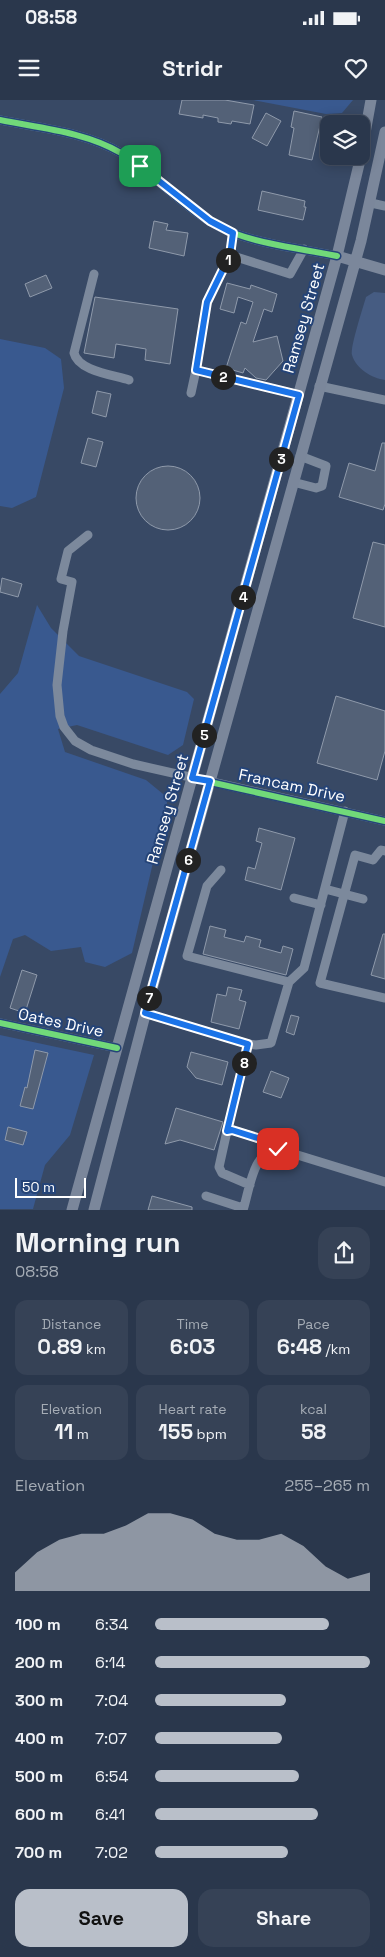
<!DOCTYPE html>
<meta charset="utf-8">
<style>
body{margin:0;font-family:"Space Grotesk",sans-serif;background:#364256;color:#f1f3f6;height:100vh;display:flex;flex-direction:column;font-size:19px;white-space:nowrap}
*{box-sizing:border-box;margin:0}
p{font-size:16px;color:#a5acb5}
.icon{flex:none;width:28px;height:28px;fill:none;stroke:currentColor;stroke-width:2;stroke-linecap:round;stroke-linejoin:round}
.map{position:relative;height:1110px;overflow:hidden}
.drawer{display:flex;flex-direction:column;background:#2a374c;flex:1}
.drawer>*{flex:none}
.tools{position:absolute;left:320px;top:15px;display:grid;gap:10px}
.tools a{display:grid;place-items:center;width:50px;height:50px;border-radius:10px;background:#2a374c;box-shadow:0 2px 12px #0003,0 0 0 1px #465164;font-size:25px}
.scale{position:absolute;left:15px;bottom:12px;width:71px;box-sizing:border-box;padding-left:5px;border:2px solid #fff;border-top:0;font-size:14px;line-height:18px;white-space:nowrap;color:#fff;-webkit-text-stroke:4px #254478;paint-order:stroke}
.pin{position:absolute;display:grid;place-items:center;width:42px;height:42px;color:#fff;margin:-21px;border-radius:10px;box-shadow:0 2px 8px #0006}
.km{position:absolute;width:25px;height:25px;margin:-12px;border-radius:50%;background:#222;color:#fff;font-size:14px;line-height:25px;text-align:center}
.round{display:grid;place-items:center;flex:none;width:52px;height:52px;border-radius:15px;background:#364256}
.overview{display:flex;align-items:center;justify-content:space-between;height:85px;padding:0 15px}
h1{font-size:28px;font-weight:700;line-height:38px}
.stats{display:grid;grid-template-columns:repeat(3,1fr);gap:8px;height:85px;padding:5px 15px}
.stats div{display:grid;align-content:center;border-radius:12px;background:#364256;text-align:center}
.stats b{font-size:21px;font-weight:700}
.stats small{font-size:14px;font-weight:400}
.stats p{font-size:14px}
.chart{height:140px;padding:10px 15px}
.chart p{display:flex;justify-content:space-between}
.chart svg{width:100%;height:90px;margin-top:5px;fill:#b9bfc9;opacity:.7}
.cta{display:flex;gap:10px;margin-top:auto;padding:10px 15px}
.cta a{flex:1;height:58px;border-radius:15px;background:#b9bfc9;color:#111;font-size:20px;font-weight:700;line-height:58px;text-align:center}
.cta a+a{background:#364256;color:#f1f3f6}
ul{padding:0 15px;list-style:none;font-size:16px}
li{display:grid;grid-template-columns:80px 60px 1fr;align-items:center;height:38px}
li i{height:12px;border-radius:6px;background:#b9bfc9}
.status{display:flex;justify-content:space-between;align-items:center;height:35px;padding:0 25px;background:#2a374c;direction:ltr}
.status svg{height:14px;fill:currentColor}
header{display:flex;justify-content:space-between;align-items:center;height:65px;padding:0 15px;background:#2a374c;font-size:22px;font-weight:700}
.map>svg:first-child{display:block}
.green{fill:#39598f}
.water{fill:#465c82}
.building{fill:#536177;stroke:#8f9aab}
.lines{fill:none;stroke-linecap:round;stroke-linejoin:round}
.minor{stroke:#7c899c;stroke-width:9}
.major{stroke:#7b879b;stroke-width:11}
.cycleway-casing{stroke:#254478;stroke-width:9}
.cycleway{stroke:#71d979;stroke-width:6}
.route-casing{stroke:#fff;stroke-width:10}
.route{stroke:#1a73e8;stroke-width:6}
.labels{text-anchor:middle;stroke-width:4;stroke-linejoin:round;paint-order:stroke}
.street-label{font-size:16px;fill:#fff;stroke:#254478}
</style>
<div class="status"><b>08:58</b><svg viewBox="0 0 49 12"><path d="M0 12V9h3v3zM5 12V6h3v6zM10 12V3h3v9zM15 12V0h3v12zM26 1h20v11H26zM47 4h2v5h-2z"/></svg></div>
<header><svg class="icon" aria-label="menu" viewBox="0 0 24 24"><path d="M4 6h16M4 12h16M4 18h16"/></svg>Stridr<svg class="icon" aria-label="heart" viewBox="0 0 24 24"><path d="M12 20l-8-8c-3-5 5-10 8-4 3-6 11-1 8 4z"/></svg></header>
<div class="map">
<svg width="385" height="1110" viewBox="0 0 385 1110">
<rect width="100%" height="100%" fill="#384965"/>
<path class="green" d="M253,0h100l-11,13 -16,1z
M0,239l45,9 16,11 3,29 -28,109 -24,11 -12,-2z
M37,505l14,23 28,28 108,36 7,7 -11,46 -15,10 -91,-30 -19,4 7,23 81,28 22,18 -36,155 -27,14 -20,-5 -4,-15 -30,4 -26,-16 -12,4 -13,38v-283l18,-21z
M0,935l94,20 -24,80 -25,30 -12,44h-33z"/>
<path class="water" d="M374,192l11,1v87c-13,-2 -29,-11 -33,-25 -2,-8 11,-47 14,-58z"/>
<path class="building" d="M182,0h43l29,5 -4,19 -18,-3 -1,3 -13,-2v-4l-15,-3v3l-24,-4z
M294,11l28,6 -10,43 -23,-5 5,-27 -3,-1z
M266,13l15,8 -14,25 -15,-8z
M262,91l43,10 -1,6h2l-3,13 -45,-10z
M154,121l14,3 -2,6 22,3 -4,23 -35,-8z
M46,175l6,13 -22,9 -5,-13z
M227,183l23,6 1,-4 26,9 -5,18 -8,-3 -11,33 24,-6 6,25 -17,19 -10,-2 -11,-10 -2,5 -17,-5 15,-46 5,2 7,-22 -15,-5 -4,16 -14,-4z
M95,197l83,12 -8,55 -25,-4 1,-11 -30,-5 -2,14 -30,-5z
M97,291l14,3 -5,23 -14,-4z
M88,338l15,4 -7,25 -15,-4z
M382,343h3v61l-2,6 -44,-13 10,-34 26,8z
M136 398a32 32 0 1 1 64 0a32 32 0 1 1-64 0Z
M373,442l12,3v82l-32,-9z
M2,478l20,6 -4,13 -18,-5z
M336,596l49,15v40l-8,29 -60,-17z
M259,728l36,10 -14,52 -36,-10 3,-13 7,2 7,-26 -6,-2z
M210,826l16,4 -2,7 20,5 2,-6 15,4 -2,7 22,6 2,-7 10,3 -7,26 -83,-21z
M383,834h2v45l-14,-4z
M22,870l15,5 -12,38 -15,-5z
M228,887l14,3 -3,10 7,2 -7,27 -28,-7 6,-28 9,2z
M291,915l8,2 -5,18 -8,-3z
M35,950l13,3 -15,56 -13,-3 5,-19 2,1z
M191,952l37,10 -6,23 -26,-7 -9,-11z
M271,971l18,7 -8,20 -18,-6z
M176,1008l47,14 -9,28 -34,-10 -15,4z
M8,1027l19,5 -4,13 -18,-5z
M152,1096l40,11v3h-44z"/>
<g class="lines">
<path class="minor" d="M0,20c40,8 86,12 121,33 38,24 69,63 112,80 33,12 70,16 104,23
M371,103l14,3
M233,133l-3,22 -23,47 -11,68 103,25
M230,155l60,19 14,-25
M94,174l-20,79c4,18 40,22 55,27
M319,286l66,14
M191,293l5,-23
M293,382l23,6 6,-2 4,-20 -26,-10
M88,435l-20,16 -7,28 11,3 -9,49 -6,54 3,31 4,11 11,14 16,9 42,14 252,57
M385,751l-4,-1 -8,10 -18,-5 -35,128 65,15
M221,770l-14,16 -20,70 102,26
M325,789l38,10
M294,798l27,7
M145,913l103,31 -21,87
M0,923l117,25
M248,944l8,1 15,-2 18,-61 15,-14 41,-157
M250,1085l-28,-12 -3,-6 8,-36 5,-1 38,12 8,7
M206,1096l37,12
M243,1110c7,-21 9,-58 35,-61l107,33"/>
<path class="major" d="M361,55l10,-55
M337,156l48,14
M72,1110l265,-954 24,-100
M94,1110l56,-214 211,-755 24,-109"/>
<defs>
<path id="cycleway" d="M0,20c40,8 86,12 121,33 38,24 69,63 112,80 33,12 70,16 104,23
M192,678l193,43
M0,923l117,25"/>
</defs>
<use href="#cycleway" class="cycleway-casing"/>
<use href="#cycleway" class="cycleway"/>
</g>
<g class="lines">
<defs>
<path id="route" d="M140,66l70,55 23,12 -3,22 -23,47 -11,68 103,25 -107,383 18,3 -65,232 103,31 -21,87 5,-1 38,12 8,7"/>
</defs>
<use href="#route" class="route-casing"/>
<use href="#route" class="route"/>
</g>
<g class="labels">
<g class="street-label">
<text transform="translate(303 218) rotate(-74)" y="6">Ramsey Street</text>
<text transform="translate(292 685) rotate(12)" y="6">Francam Drive</text>
<text transform="translate(167 709) rotate(-74)" y="6">Ramsey Street</text>
<text transform="translate(61 922) rotate(12)" y="6">Oates Drive</text>
</g>
</g>
</svg>
<div class="tools">
<a><svg class="icon" aria-label="layers" viewBox="0 0 24 24"><path d="M12 4l9 5-9 5-9-5zM3 14l9 5 9-5"/></svg></a>
</div>
<div class="scale">50 m</div>
<div class="pin" style="left:140px;top:66px;background:#1e9e55"><svg class="icon" aria-label="arrive" viewBox="0 0 24 24"><path d="M6 21V4h12l-3 4 3 4H6"/></svg></div>
<div class="pin" style="left:278px;top:1049px;background:#d93025"><svg class="icon" aria-label="check" viewBox="0 0 24 24"><path d="M5 12l5 5 9-10"/></svg></div>
<b class="km" style="left:228px;top:160px">1</b>
<b class="km" style="left:223px;top:277px">2</b>
<b class="km" style="left:281px;top:359px">3</b>
<b class="km" style="left:243px;top:497px">4</b>
<b class="km" style="left:204px;top:635px">5</b>
<b class="km" style="left:188px;top:760px">6</b>
<b class="km" style="left:149px;top:898px">7</b>
<b class="km" style="left:244px;top:963px">8</b>
</div>
<section class="drawer">
<div class="overview"><div><h1>Morning run</h1><p>08:58</p></div><a class="round"><svg class="icon" aria-label="share" viewBox="0 0 24 24"><path d="M12 15V3M7 8l5-5 5 5M5 13v7h14v-7"/></svg></a></div>
<div class="stats">
<div><p>Distance</p><b>0.89<small> km</small></b></div>
<div><p>Time</p><b>6:03</b></div>
<div><p>Pace</p><b>6:48<small> /km</small></b></div>
</div>
<div class="stats">
<div><p>Elevation</p><b>11<small> m</small></b></div>
<div><p>Heart rate</p><b>155<small> bpm</small></b></div>
<div><p>kcal</p><b>58</b></div>
</div>
<div class="chart"><p><span>Elevation</span>255–265 m</p>
<svg viewBox="0 0 160 44" preserveAspectRatio="none"><path d="M0 44V35L10 25L20 19L30 16L40 16L50 12L60 6L70 6L80 9L90 16L100 19L110 19L120 16L130 22L140 32L150 38L160 35V44z"/></svg>
</div>
<ul>
<li><b>100 m</b>6:34<i style="width:81%"></i></li>
<li><b>200 m</b>6:14<i style="width:100%"></i></li>
<li><b>300 m</b>7:04<i style="width:61%"></i></li>
<li><b>400 m</b>7:07<i style="width:59%"></i></li>
<li><b>500 m</b>6:54<i style="width:67%"></i></li>
<li><b>600 m</b>6:41<i style="width:76%"></i></li>
<li><b>700 m</b>7:02<i style="width:62%"></i></li>
</ul>
<div class="cta"><a>Save</a><a>Share</a></div>
</section>
